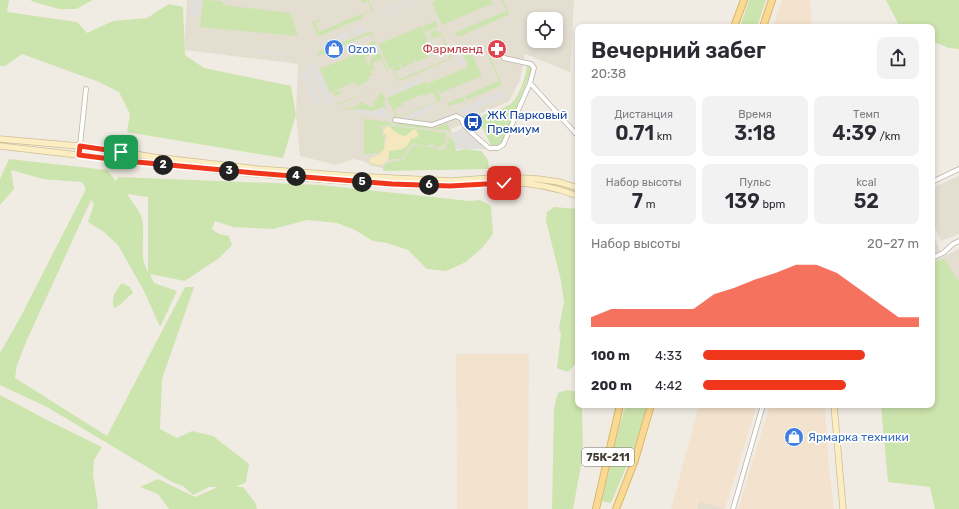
<!DOCTYPE html>
<html lang="ru">
<meta charset="utf-8">
<style>
body{margin:0;font-family:Rubik,sans-serif;background:#f2f2f3;color:#2b2b33;height:100vh;display:flex;flex-direction:column;font-size:15px;white-space:nowrap}
*{box-sizing:border-box;margin:0}
p{font-size:13px;color:#7c7c81}
.icon{flex:none;width:22px;height:22px;fill:none;stroke:currentColor;stroke-width:2;stroke-linecap:round;stroke-linejoin:round}
.map{position:relative;flex:1;overflow:hidden}
.details{position:absolute;left:575px;top:24px;width:360px;height:384px;display:flex;flex-direction:column;background:#fff;border-radius:8px;box-shadow:0 2px 6px #0003}
.details>*{flex:none}
.controls{position:absolute;left:527px;top:12px;display:grid;gap:8px}
.controls a{display:grid;place-items:center;width:36px;height:36px;border-radius:8px;background:#fff;box-shadow:0 2px 6px #0003;font-size:20px}
.pin{position:absolute;display:grid;place-items:center;width:34px;height:34px;color:#fff;margin:-17px;border-radius:8px;box-shadow:0 2px 6px #0006}
.km{position:absolute;width:20px;height:20px;margin:-10px;border-radius:50%;background:#222;color:#fff;font-size:11px;line-height:20px;text-align:center}
.round{display:grid;place-items:center;flex:none;width:42px;height:42px;border-radius:8px;background:#f2f2f3}
.summary{display:flex;align-items:center;justify-content:space-between;height:68px;padding:0 16px}
h1{font-size:22px;font-weight:600;line-height:30px}
.metrics{display:grid;grid-template-columns:repeat(3,1fr);gap:6px;height:68px;padding:4px 16px}
.metrics div{display:grid;align-content:center;border-radius:8px;background:#f2f2f3;text-align:center}
.metrics b{font-size:20px;font-weight:600}
.metrics small{font-size:11px;font-weight:400}
.metrics p{font-size:11px}
.chart{height:112px;padding:8px 16px}
.chart p{display:flex;justify-content:space-between}
.chart svg{width:100%;height:72px;margin-top:4px;fill:#f0371b;opacity:.7}
ul{padding:0 16px;list-style:none;font-size:13px}
li{display:grid;grid-template-columns:64px 48px 1fr;align-items:center;height:30px}
li i{height:10px;border-radius:5px;background:#f0371b}
.map>svg:first-child{display:block}
.residential{fill:#e4ded1;fill-rule:evenodd}
.commercial{fill:#f3e3ce}
.green{fill:#cce4ad;fill-rule:evenodd}
.sand{fill:#f5e8bf}
.parking{fill:#e1dfdc}
.lines{fill:none;stroke-linecap:round;stroke-linejoin:round}
.street-casing{stroke:#bcb4a6;stroke-width:5.5}
.secondary-casing{stroke:#cfbf95;stroke-width:7}
.primary-casing{stroke:#ddb765;stroke-width:8}
.street{stroke:#fff;stroke-width:4}
.secondary{stroke:#fcedc2;stroke-width:5.5}
.primary{stroke:#f9da94;stroke-width:6}
.route-casing{stroke:#fff;stroke-width:8}
.route{stroke:#f0371b;stroke-width:5}
.labels{text-anchor:middle;stroke-width:3.5;stroke-linejoin:round;paint-order:stroke}
.shield{fill:#fff;stroke:#7b7671;stroke-width:1}
.shield-label{font-size:11px;font-weight:bold;fill:#423c34}
.shop-label{font-size:12px;fill:#366cbe;stroke:#fff;text-anchor:start}
.health-label{font-size:12px;fill:#be3a42;stroke:#fff;text-anchor:end}
.transit-label{font-size:12px;fill:#164399;stroke:#fff;text-anchor:start}
</style>
<div class="map">
<svg width="959" height="509" viewBox="0 0 959 509">
<rect width="100%" height="100%" fill="#f1ece3"/>
<path class="residential" d="M187,0h387l-4,72 -45,-18 -5,26 -10,20 -2,2 -31,13 -4,5 -22,9 5,20 -7,-1 -7,4 -35,8 -21,9 -14,-3 -9,-5 -10,-2 -17,6 -36,-9 -4,-41 2,-51 -114,-14zM534,19h22v22h-22z
M959,176v58l-18,7 -9,-21v-32z
M932,233l8,18 -8,3z
M959,249v32l-27,-11v-8z
M699,501l26,8h-28z"/>
<path class="commercial" d="M782,0h28l2,27h-39z
M456,354h73l-1,155h-71z
M699,405h58l-32,104 -26,-8 -2,8h-26z
M770,405h55l4,64 5,40h-96z"/>
<path class="green" d="M0,0h9l-2,12 70,10 10,11 26,-12 34,-3 22,-14 14,3 2,48 19,13 87,18 5,29 -13,43 -156,-26 3,-18 -11,-22 -20,-10 -77,-28 -17,12h-5z
M30,0h63l-17,9h-17l-25,-7z
M203,0l19,1 2,4 66,8 8,23 -98,-9z
M363,0h6l4,10 -11,5v3l-43,18 -2,-1 -5,-13 8,-3 1,1 -6,3 4,9 52,-22 -3,-9 -6,2 -1,-2z
M437,0h54l2,5h-4l-47,20 -10,-23z
M502,0h2l5,14 -1,1 -50,22 -4,-4 52,-22z
M749,0h17l-9,27h-17z
M886,0h73v49l-10,-1 -17,-7v-14h-32z
M436,21l1,6 -12,5 -2,-6z
M422,26l9,23v2l-3,2 2,3 -13,6 -2,-3 5,-3 -6,3 1,3 -13,6 -1,-3 8,-4 -20,8 -10,-25z
M435,30l7,4 10,24 -49,22 -6,1 -4,-11v-2l6,-3 2,4 -7,2 4,9 52,-22 -9,-23 -10,4v-7z
M369,32h2l5,13 -6,1 -1,-3 5,-2 -4,-7 -52,22v-4z
M376,46l2,5 -13,6 7,18 -16,7 12,-5 2,3 -13,6 -2,-4 -25,11 -10,-24z
M470,50l12,26 -42,17 -1,-3h-5l3,1 4,8 -2,2 -42,18 -10,-21 38,-16 2,2 41,-17 -5,-14zM433,92l4,9 -39,17 -4,-9 9,-4 -1,-1 -4,1 25,-11 1,2z
M380,53l8,19h-1l-6,-13 -9,4 3,6 -4,2 -2,-6 3,-9z
M490,56l11,27 -1,3 -33,14 -2,-4 34,-15 -10,-24z
M527,65l4,2v5l-29,70 -4,3h-7l-11,-22 -3,-4c10,-7 22,-8 32,-14 10,-6 17,-29 18,-40z
M377,88l-38,17 -6,-12 7,-3 1,3 -6,3 3,8z
M382,93l4,7 -3,1 3,7 3,-1 -3,2 -2,-2 -11,4 -30,-2 4,-2 1,2 11,-4v-2l3,-2 3,4 3,-1 2,3 4,-2 -1,-4 5,-2 -1,-3z
M463,97l2,4 -17,5 -1,-3z
M364,119l26,3 2,2 -1,1 -9,1v9l3,2 -1,3v8l-5,5 -15,1z
M397,123l34,4 -2,2 -33,-4z
M447,123l3,8 -18,-2z
M394,126l52,7 -1,10 -3,3 -7,1 -4,-4c-5,6 -11,3 -17,0l-7,7 -3,7 -2,2h-14l-11,7 -4,-1 -4,-3 1,-4c17,-5 13,-8 17,-22l-3,-3v-5l2,-1z
M450,137l4,4 2,10 10,-2 15,2 7,9 1,9 -106,2 1,-6 7,-3 13,-2 4,-8 7,-7c6,3 9,2 15,2 7,1 9,5 16,1l2,-9z
M9,159l98,11 9,11 2,-4 203,8 148,16 11,-1 11,6 2,28 -10,13 -17,15 -20,9 -19,-2 -19,-19 -21,-7 -14,-2 -18,-11 -18,-7 -30,-3 -34,9 -40,-2 -18,-6 -3,8 7,5 10,2 3,9 -13,13 -34,23 -35,-7 4,9 23,8 -17,36 -16,-36 -26,-46 -14,-13 -16,-10 6,-18 -3,-4 -65,142 -9,23 -2,13 92,58 78,-149h9l-32,92 -2,50 17,9 15,-7 21,5 36,28 -3,18 -10,5h7l13,17 1,5h-88l-11,-15 -18,-7 18,-8 37,18 23,-10h-9l-16,8 -10,-9 -11,-4 -125,-75 -47,-22v-32l21,-37 65,-127 -4,-7 -39,-3 -32,-9 3,19 -14,16v-26zM127,194l21,3v75c-10,-15 -2,-36 -6,-53 -2,-9 -10,-17 -15,-25z
M554,207l24,2v152l-10,11 -11,-4 4,-34 -2,-6 5,-26 -3,-21 -15,-60 1,-9z
M944,259l13,20 2,1v229h-24l-5,-22 -42,-5 -7,-77h51v-142z
M122,283l8,4 3,6c-7,5 -11,12 -19,15 -3,-10 1,-17 8,-25z
M566,390l8,1 4,2v12h4l1,49 -10,55h-21l2,-101 4,-15z
M0,395l49,26 53,26 -8,13 -1,15 5,31 -1,3h-97z
M626,405h21l-12,41 -24,57 -9,-2 17,-74z"/>
<path class="sand" d="M386,127h4c5,5 8,8 15,9l8,-6h3l3,6 -8,3 -4,7 -4,3 -14,2c0,3 0,5 -1,8 -3,7 -13,7 -19,3l1,-4c17,-5 13,-8 17,-22l-4,-5z"/>
<path class="parking" d="M192,0h10l-2,17 -10,-1z
M405,0h7l-28,11 -1,-2z
M418,0l1,3 -33,13 -1,-2z
M363,25l2,6 -10,5 -3,-7z
M348,31l3,6 -13,6 -3,-7z
M332,38l3,6 -13,5 -3,-6z
M457,49l7,15 -7,3 -1,-3 3,-2 -5,-12z
M253,51l38,2v2l-38,-2z
M315,62l17,39 -6,3 -17,-39z
M305,67l17,38 -3,1 -2,-3 -3,1 -13,-30 3,-1 -2,-5z
M422,78l1,3 -32,14 -1,-3z
M503,91l2,6 -44,18 -2,-6z
M435,104l1,3 -31,14 -2,-4z
M384,107l5,11 -35,-7 1,-2 18,2z
M465,127l11,13 11,9h-31l-4,-16z"/>
<g class="lines">
<defs>
<path id="street" d="M530,83l48,53
M395,120l37,5 24,-9 6,3 2,6 9,9 16,14h9l5,-3 27,-62 4,-15 -3,-4 -27,-6
M79,155l7,-66
M932,182l27,-13
M932,258l11,-5 10,-9 6,-3
M733,509l30,-104"/>
<path id="secondary" d="M0,139l90,8 63,10 104,12 94,7 100,5 53,-4 34,2 21,3 19,6
M0,146c130,15 261,31 392,38 19,1 38,2 57,2 19,0 37,-3 55,-3 25,-1 50,4 74,13
M834,405l9,104"/>
<path id="primary" d="M734,27l10,-27
M763,27l9,-27
M596,509l24,-104
M616,509l19,-49 16,-55"/>
</defs>
<use href="#street" class="street-casing"/>
<use href="#secondary" class="secondary-casing"/>
<use href="#primary" class="primary-casing"/>
<use href="#street" class="street"/>
<use href="#secondary" class="secondary"/>
<use href="#primary" class="primary"/>
</g>
<g class="lines">
<defs>
<path id="route" d="M121,152l-41,-6 -1,9 47,6 129,12 137,11 58,2 54,-3"/>
</defs>
<use href="#route" class="route-casing"/>
<use href="#route" class="route"/>
</g>
<defs>
<symbol id="shop-disc" viewBox="-11 -11 22 22"><circle r="9.5" fill="#3f7fe0" stroke="#fff"/><path d="M-5-2.5h2.3a2.7 3.5 0 0 1 5.4 0H5L5.5 6h-11ZM-1.5-2.5h3a1.5 2.3 0 0 0-3 0Z" fill="#fff"/></symbol>
<symbol id="pharmacy-disc" viewBox="-11 -11 22 22"><circle r="9.5" fill="#e0444e" stroke="#fff"/><path d="M-2-6h4v4h4v4h-4v4h-4v-4h-4v-4h4Z" fill="#fff"/></symbol>
<symbol id="bus-disc" viewBox="-11 -11 22 22"><circle r="9.5" fill="#1a4fb4" stroke="#fff"/><path d="M-5-6H5V4H4V6H2V4H-2V6H-4V4H-5ZM-3.5-4V0h7V-4ZM-3.5 1.2v1.5H-2V1.2ZM2 1.2v1.5H3.5V1.2Z" fill="#fff"/></symbol>
</defs>
<g fill-rule="evenodd">
<use href="#shop-disc" x="323" y="38" width="22" height="22"/>
<use href="#pharmacy-disc" x="486" y="38" width="22" height="22"/>
<use href="#bus-disc" x="462" y="111" width="22" height="22"/>
<use href="#shop-disc" x="783" y="426" width="22" height="22"/>
</g>
<g class="labels">
<rect class="shield" x="582" y="448" width="52" height="18" rx="3"/>
<g class="shield-label">
<text x="608" y="461">75К-211</text>
</g>
<g class="shop-label">
<text x="348" y="53">Ozon</text>
<text x="808" y="441">Ярмарка техники</text>
</g>
<g class="health-label">
<text x="483" y="53">Фармленд</text>
</g>
<g class="transit-label">
<text x="487" y="119">ЖК Парковый<tspan x="487" dy="14">Премиум</tspan></text>
</g>
</g>
</svg>
<div class="controls">
<a><svg class="icon" aria-label="locate" viewBox="0 0 24 24"><circle cx="12" cy="12" r="6"/><path d="M12 2v4M12 18v4M2 12h4M18 12h4"/></svg></a>
</div>
<div class="pin" style="left:121px;top:152px;background:#1e9e55"><svg class="icon" aria-label="arrive" viewBox="0 0 24 24"><path d="M6 21V4h12l-3 4 3 4H6"/></svg></div>
<div class="pin" style="left:504px;top:183px;background:#d93025"><svg class="icon" aria-label="check" viewBox="0 0 24 24"><path d="M5 12l5 5 9-10"/></svg></div>
<b class="km" style="left:163px;top:165px">2</b>
<b class="km" style="left:229px;top:171px">3</b>
<b class="km" style="left:296px;top:176px">4</b>
<b class="km" style="left:362px;top:182px">5</b>
<b class="km" style="left:429px;top:185px">6</b>
<section class="details">
<div class="summary"><div><h1>Вечерний забег</h1><p>20:38</p></div><a class="round"><svg class="icon" aria-label="share" viewBox="0 0 24 24"><path d="M12 15V3M7 8l5-5 5 5M5 13v7h14v-7"/></svg></a></div>
<div class="metrics">
<div><p>Дистанция</p><b>0.71<small> km</small></b></div>
<div><p>Время</p><b>3:18</b></div>
<div><p>Темп</p><b>4:39<small> /km</small></b></div>
</div>
<div class="metrics">
<div><p>Набор высоты</p><b>7<small> m</small></b></div>
<div><p>Пульс</p><b>139<small> bpm</small></b></div>
<div><p>kcal</p><b>52</b></div>
</div>
<div class="chart"><p><span>Набор высоты</span>20–27 m</p>
<svg viewBox="0 0 160 44" preserveAspectRatio="none"><path d="M0 44V38L10 33L20 33L30 33L40 33L50 33L60 24L70 20L80 15L90 11L100 6L110 6L120 11L130 20L140 29L150 38L160 38V44z"/></svg>
</div>
<ul>
<li><b>100 m</b>4:33<i style="width:75%"></i></li>
<li><b>200 m</b>4:42<i style="width:66%"></i></li>
</ul>
</section>
</div>
